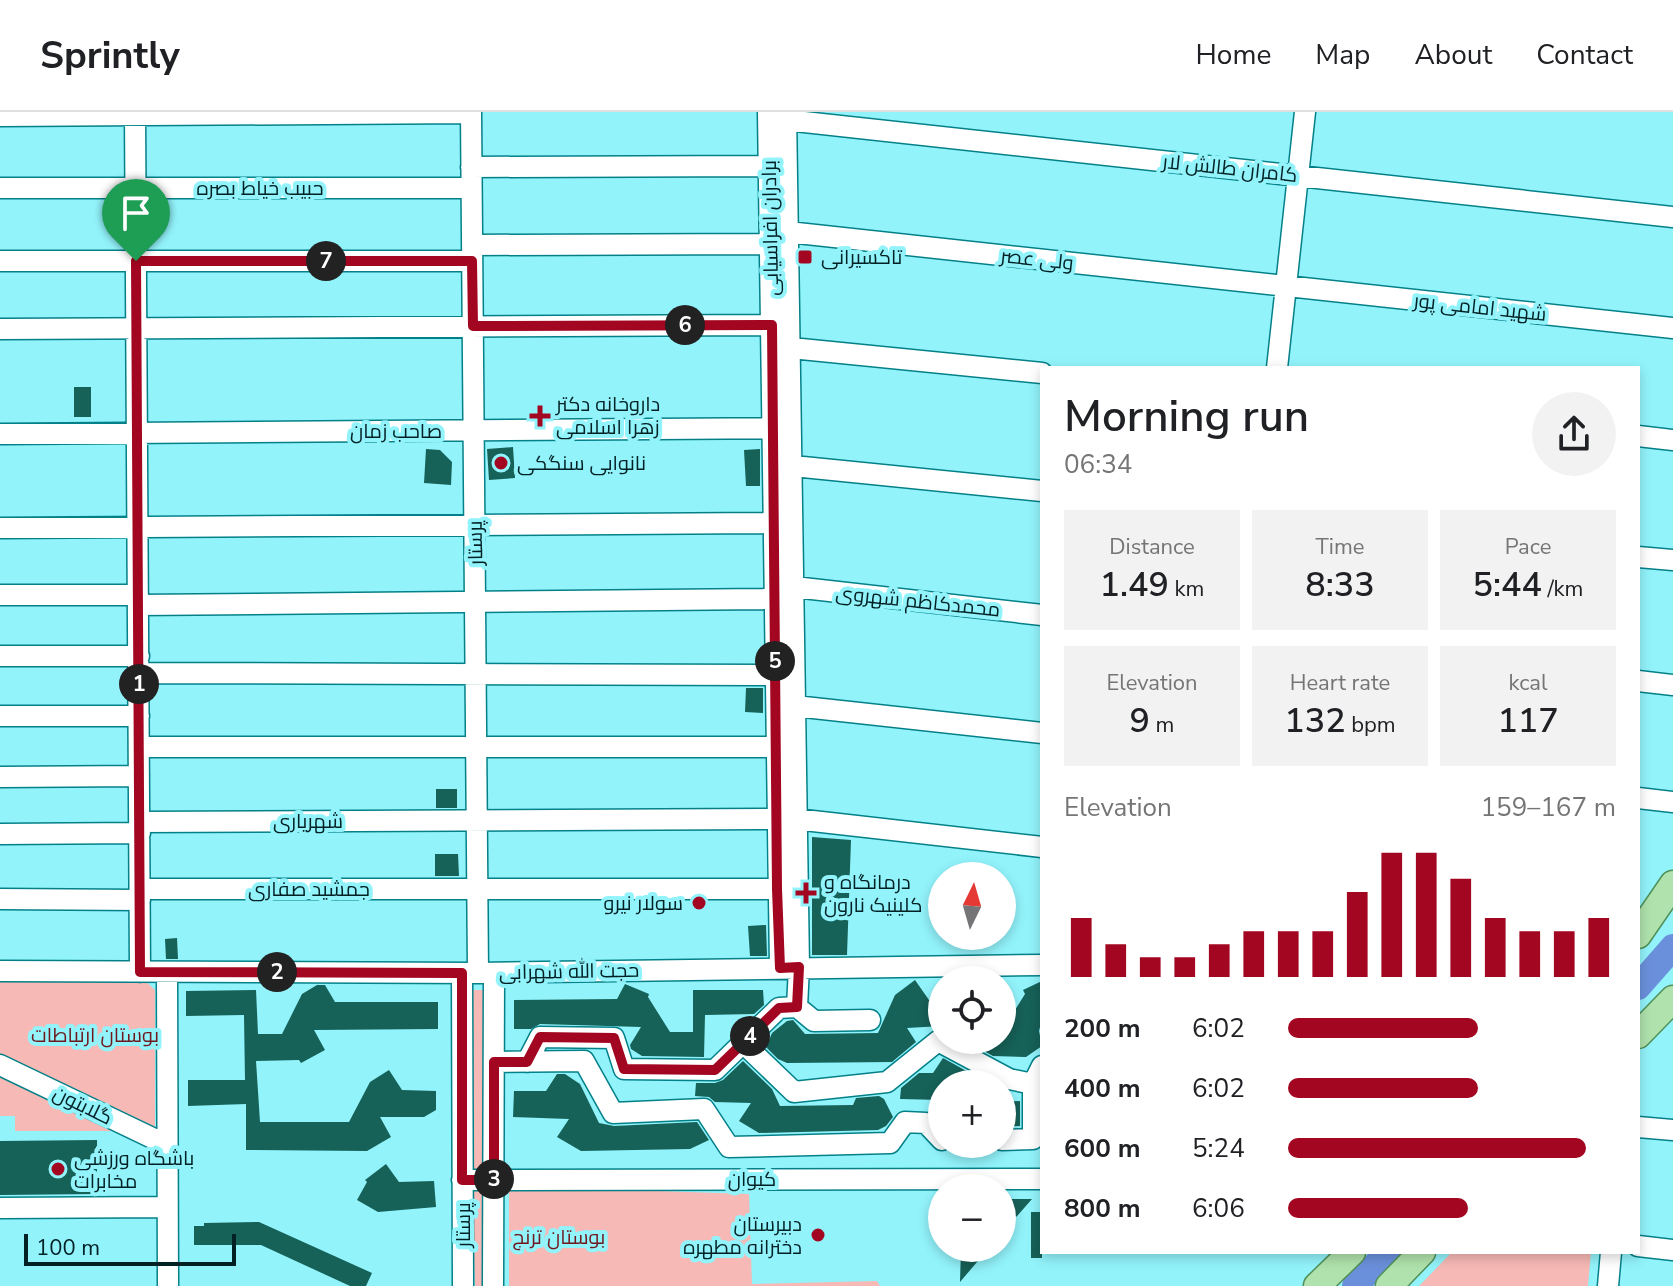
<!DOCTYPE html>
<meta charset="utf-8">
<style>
body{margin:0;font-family:"Nunito Sans",Cairo,sans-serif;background:#f2f2f2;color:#202124;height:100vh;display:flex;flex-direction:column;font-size:30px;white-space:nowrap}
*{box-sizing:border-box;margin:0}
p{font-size:26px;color:#757577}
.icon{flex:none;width:44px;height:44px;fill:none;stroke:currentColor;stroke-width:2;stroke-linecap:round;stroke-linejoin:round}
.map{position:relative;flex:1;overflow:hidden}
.sheet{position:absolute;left:1040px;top:254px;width:600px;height:888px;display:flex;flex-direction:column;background:#fff;border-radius:0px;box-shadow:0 4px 12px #0003}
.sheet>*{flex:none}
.needle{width:52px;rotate:5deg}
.controls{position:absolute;left:928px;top:750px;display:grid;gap:16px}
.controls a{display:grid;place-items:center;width:88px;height:88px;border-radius:50%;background:#fff;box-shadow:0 4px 12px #0003;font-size:40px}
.scale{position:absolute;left:24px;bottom:20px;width:212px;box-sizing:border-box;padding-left:8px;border:4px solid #022124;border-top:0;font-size:22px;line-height:28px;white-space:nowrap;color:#022124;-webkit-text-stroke:6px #92f3fb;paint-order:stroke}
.pin{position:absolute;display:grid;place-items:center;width:68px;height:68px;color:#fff;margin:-82px -34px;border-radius:50% 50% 50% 0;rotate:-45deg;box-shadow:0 0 8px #0007}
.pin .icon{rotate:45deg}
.km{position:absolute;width:40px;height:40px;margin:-20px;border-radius:50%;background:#222;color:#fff;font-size:22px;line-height:40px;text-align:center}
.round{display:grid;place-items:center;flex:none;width:84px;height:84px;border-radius:42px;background:#f2f2f2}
.head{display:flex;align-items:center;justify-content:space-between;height:136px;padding:0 24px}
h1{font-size:44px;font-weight:600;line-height:60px}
.metrics{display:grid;grid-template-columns:repeat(3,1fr);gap:12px;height:136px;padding:8px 24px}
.metrics div{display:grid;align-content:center;border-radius:0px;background:#f2f2f2;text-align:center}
.metrics b{font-size:34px;font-weight:600}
.metrics small{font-size:22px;font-weight:400}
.metrics p{font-size:22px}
.chart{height:224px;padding:16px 24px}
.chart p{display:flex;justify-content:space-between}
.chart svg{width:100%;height:144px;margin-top:8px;stroke:#a30620;stroke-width:6}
ul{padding:0 24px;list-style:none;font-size:26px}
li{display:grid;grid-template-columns:128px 96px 1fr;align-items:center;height:60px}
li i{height:20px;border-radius:10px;background:#a30620}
header{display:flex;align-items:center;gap:48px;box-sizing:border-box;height:112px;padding:0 40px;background:#fff;border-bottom:2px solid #e0e0e0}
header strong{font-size:38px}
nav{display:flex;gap:44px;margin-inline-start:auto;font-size:28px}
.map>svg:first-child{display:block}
.green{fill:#f6b9b5}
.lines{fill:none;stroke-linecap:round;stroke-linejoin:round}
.river{stroke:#6b90db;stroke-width:26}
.building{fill:#166158}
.minor-casing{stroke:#048088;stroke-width:23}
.major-casing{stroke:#509159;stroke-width:29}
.minor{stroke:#fff;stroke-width:20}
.major{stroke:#afe2ac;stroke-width:26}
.route-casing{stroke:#fff;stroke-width:16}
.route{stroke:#a30620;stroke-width:10}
.poi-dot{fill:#a30620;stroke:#92f3fb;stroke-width:3}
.labels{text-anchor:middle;stroke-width:8;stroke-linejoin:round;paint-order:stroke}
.street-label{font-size:20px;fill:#022124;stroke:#92f3fb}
.poi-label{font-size:20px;fill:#022124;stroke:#92f3fb;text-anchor:start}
.park-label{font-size:20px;fill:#6e181d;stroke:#92f3fb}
</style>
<header>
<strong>Sprintly</strong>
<nav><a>Home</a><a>Map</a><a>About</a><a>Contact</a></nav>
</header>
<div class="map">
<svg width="1673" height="1174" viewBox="0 0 1673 1174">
<rect width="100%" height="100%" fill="#92f3fb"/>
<path class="green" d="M0,865h141l14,13v137l-155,-73z
M470,878h13l2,181h-13z
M0,965l112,54h-97v-15h-15z
M509,1074l240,8 3,90 125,-3 3,5h-371z
M472,1076l14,1v97h-11z
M1452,1140h139l-3,34h-169z"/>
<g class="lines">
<path class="river" d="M1638,875l35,-40
M1355,1174l33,-34"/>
</g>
<path class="building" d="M74,275h17v30h-17z
M513,335l2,31 -26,2 -2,-31z
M426,337l14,1 12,12 -1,23 -27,-2z
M760,337v37h-14l-2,-36z
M746,576h17v25l-18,-1z
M436,677h21v19h-21z
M812,725l39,3 -4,115h-35z
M435,742h23l1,22h-24z
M766,813l1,31h-17l-2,-30z
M177,826l1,21h-12l-1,-20z
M915,868l14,20h13v26l-35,2 9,14 -24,20 -105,1 -9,-4 -12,-12 6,-14 15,-12 6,-1 12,14 73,-1 17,-38z
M1042,869v38l-3,12 3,15 -16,11 -33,-1 -25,-14v-2h34v-9l23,-37 -2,-4z
M625,872l24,10 -1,3 22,35h23v-42h70l1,15 -10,9 -49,1 -1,42 -62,-1 -11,-7 -1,-4 11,-18 -101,-3 -9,5h-17v-29l103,-1z
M317,873h8l10,17h103v27l-124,1 11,20 -24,13 -2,-3 -43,1 4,61h89l21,-40 19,-12 13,20 34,1v19l-12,7h-44l11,20 -24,14 -121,-1v-46l-58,2v-26h57l-1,-65 -58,1v-25l70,-1 2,44h24l20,-40z
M943,946l27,15 6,11h-34v16l-42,-1 1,-11 18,-15h14z
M743,949l29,28 8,17 73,-1 3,-7 23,-2 5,3 9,18 -7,9 -8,4 -119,3 -20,-12 12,-18 -36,-1 -6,-5 -14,-1 1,-13h19l8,-3z
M557,962h8l15,10 19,39 15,3 83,-4 12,18 -19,9 -109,2 -24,-14 12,-18 -56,-2 1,-26h32z
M1020,989v25l-18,1v-25z
M97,1028v54l-97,1v-54z
M386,1052l13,18 35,-1 2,26 -58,5 -21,-12 10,-18 -2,-2z
M1002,1087h30l-30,34z
M1031,1100h11v46h-11z
M259,1110l113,51 -6,13h-16l-89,-41h-67v-19h10v-3z
M961,1136h28l-29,34z"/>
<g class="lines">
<defs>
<path id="minor" d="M135,0l5,860
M471,0l7,861
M768,0l12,856
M786,0l13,855 -2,40
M0,4l471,-3
M786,8l887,97
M471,55l298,-1
M0,76h471
M788,120l885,96
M472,133l298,-1
M0,149h472
M0,217l772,-4
M791,236l251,25
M1277,256l28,-256
M0,322l784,-6
M1638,324l35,4
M793,354l249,25
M0,416l775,-5
M1638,445l35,3
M794,475l248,28
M0,483h138
M138,493l637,-6
M0,544h139
M139,561l636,2
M1638,569l35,4
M795,594l247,27
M0,604h139
M139,635h636
M0,665l139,-1
M1638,686l35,4
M795,707l247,28
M140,710l637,-3
M0,722l140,-1
M140,777h637
M0,787l140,1
M0,859l478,2 564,-8
M167,860l1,314
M462,861l1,313
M743,931l51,49 93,-10 51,-41 71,38 24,5
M494,950l90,-1 29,52 91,-4 25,38 161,-4 15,-21 21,1 16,17
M527,950l13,-25 74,1 10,31 91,1 64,-62 18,-1 17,14 56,-1
M0,953l167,80
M1638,1015l35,3
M1002,1028l31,-1v-55l9,-18
M462,1068l580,-1
M0,1096l167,-1
M1638,1134l35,4
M493,1174l1,-313
M1608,1174l3,-34"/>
<path id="major" d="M1638,823l35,-51
M1638,923l35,-36
M1317,1174l35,-34
M1389,1174l33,-34"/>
</defs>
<use href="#minor" class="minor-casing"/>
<use href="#major" class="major-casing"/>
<use href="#minor" class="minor"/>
<use href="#major" class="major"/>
</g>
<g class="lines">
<defs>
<path id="route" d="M136,149h336l1,65 299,-1 5,564 3,79 19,-1 -2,40 -18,1 -64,62 -91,-1 -10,-31 -74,-1 -13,25h-33v118h-32v-207l-322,-1z"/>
</defs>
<use href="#route" class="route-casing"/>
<use href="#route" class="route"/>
</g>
<g class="poi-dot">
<rect x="797" y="137" width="16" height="16" rx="4"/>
<path d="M536 292h8v8h8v8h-8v8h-8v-8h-8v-8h8z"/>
<circle cx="501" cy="351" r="8"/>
<path d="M802 769h8v8h8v8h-8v8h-8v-8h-8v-8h8z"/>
<circle cx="699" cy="791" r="8"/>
<circle cx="58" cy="1057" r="8"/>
<circle cx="818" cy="1123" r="8"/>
</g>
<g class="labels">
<g class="street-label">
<text transform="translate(1230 56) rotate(6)" y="7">کامران طالش لار</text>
<text x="260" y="83">حبیب خیاط بصره</text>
<text transform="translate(770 116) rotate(-91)" y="7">برادران افراسیابی</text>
<text transform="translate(1037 147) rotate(6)" y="7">ولی عصر</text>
<text transform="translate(1480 195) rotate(6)" y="7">شهید امامی پور</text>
<text x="396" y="326">صاحب زمان</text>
<text transform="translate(475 431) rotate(-91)" y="7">پرستار</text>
<text transform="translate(918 489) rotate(6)" y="7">محمدکاظم شهروی</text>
<text x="308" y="716">شهریاری</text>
<text x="309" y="784">جمشید صفاری</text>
<text transform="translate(569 859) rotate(-1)" y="7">حجت الله شهرابی</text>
<text transform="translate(83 993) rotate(26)" y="7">گلابتون</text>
<text x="752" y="1074">کیوان</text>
<text transform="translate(463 1113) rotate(-90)" y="7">پرستار</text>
</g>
<g class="poi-label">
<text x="821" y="152">تاکسیرانی</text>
<text x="556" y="299">داروخانه دکتر<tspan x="556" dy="23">زهرا اسلامی</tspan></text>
<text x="517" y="358">نانوایی سنگکی</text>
<text x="824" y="777">درمانگاه و<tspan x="824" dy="23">کلینیک نارون</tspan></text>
<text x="683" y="798" text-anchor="end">سولار نیرو</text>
<text x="74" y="1053">باشگاه ورزشی<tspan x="74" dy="23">مخابرات</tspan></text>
<text x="802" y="1119" text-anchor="end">دبیرستان<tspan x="802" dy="23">دخترانه مطهره</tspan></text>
</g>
<g class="park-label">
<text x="95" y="930">بوستان ارتباطات</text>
<text x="559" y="1132">بوستان ترنج</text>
</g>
</g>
</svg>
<div class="controls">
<a><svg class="needle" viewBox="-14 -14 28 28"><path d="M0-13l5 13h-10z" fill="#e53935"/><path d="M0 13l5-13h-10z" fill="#757577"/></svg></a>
<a><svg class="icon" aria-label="locate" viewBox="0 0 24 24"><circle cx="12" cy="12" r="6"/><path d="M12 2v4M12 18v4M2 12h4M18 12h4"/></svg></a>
<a>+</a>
<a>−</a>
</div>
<div class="scale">100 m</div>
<div class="pin" style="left:136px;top:149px;background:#1e9e55"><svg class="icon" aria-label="arrive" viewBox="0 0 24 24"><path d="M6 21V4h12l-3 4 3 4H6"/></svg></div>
<b class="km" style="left:139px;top:572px">1</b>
<b class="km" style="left:277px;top:860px">2</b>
<b class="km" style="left:494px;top:1067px">3</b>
<b class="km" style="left:750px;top:924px">4</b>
<b class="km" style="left:775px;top:549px">5</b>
<b class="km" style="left:685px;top:213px">6</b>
<b class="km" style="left:326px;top:149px">7</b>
<section class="sheet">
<div class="head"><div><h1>Morning run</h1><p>06:34</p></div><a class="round"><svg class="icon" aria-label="share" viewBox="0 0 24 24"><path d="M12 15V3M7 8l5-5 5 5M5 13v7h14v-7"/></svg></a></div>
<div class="metrics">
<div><p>Distance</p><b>1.49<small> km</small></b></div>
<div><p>Time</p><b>8:33</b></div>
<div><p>Pace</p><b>5:44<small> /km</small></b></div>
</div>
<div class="metrics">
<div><p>Elevation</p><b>9<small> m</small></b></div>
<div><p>Heart rate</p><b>132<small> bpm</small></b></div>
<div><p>kcal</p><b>117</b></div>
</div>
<div class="chart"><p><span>Elevation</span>159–167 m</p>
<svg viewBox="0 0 160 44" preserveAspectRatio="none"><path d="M5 44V26M15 44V34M25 44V38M35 44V38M45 44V34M55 44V30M65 44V30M75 44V30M85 44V18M95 44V6M105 44V6M115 44V14M125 44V26M135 44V30M145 44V30M155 44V26"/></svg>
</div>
<ul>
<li><b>200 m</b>6:02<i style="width:58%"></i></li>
<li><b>400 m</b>6:02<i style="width:58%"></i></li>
<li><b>600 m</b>5:24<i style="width:91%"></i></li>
<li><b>800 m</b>6:06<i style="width:55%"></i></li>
</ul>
</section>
</div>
